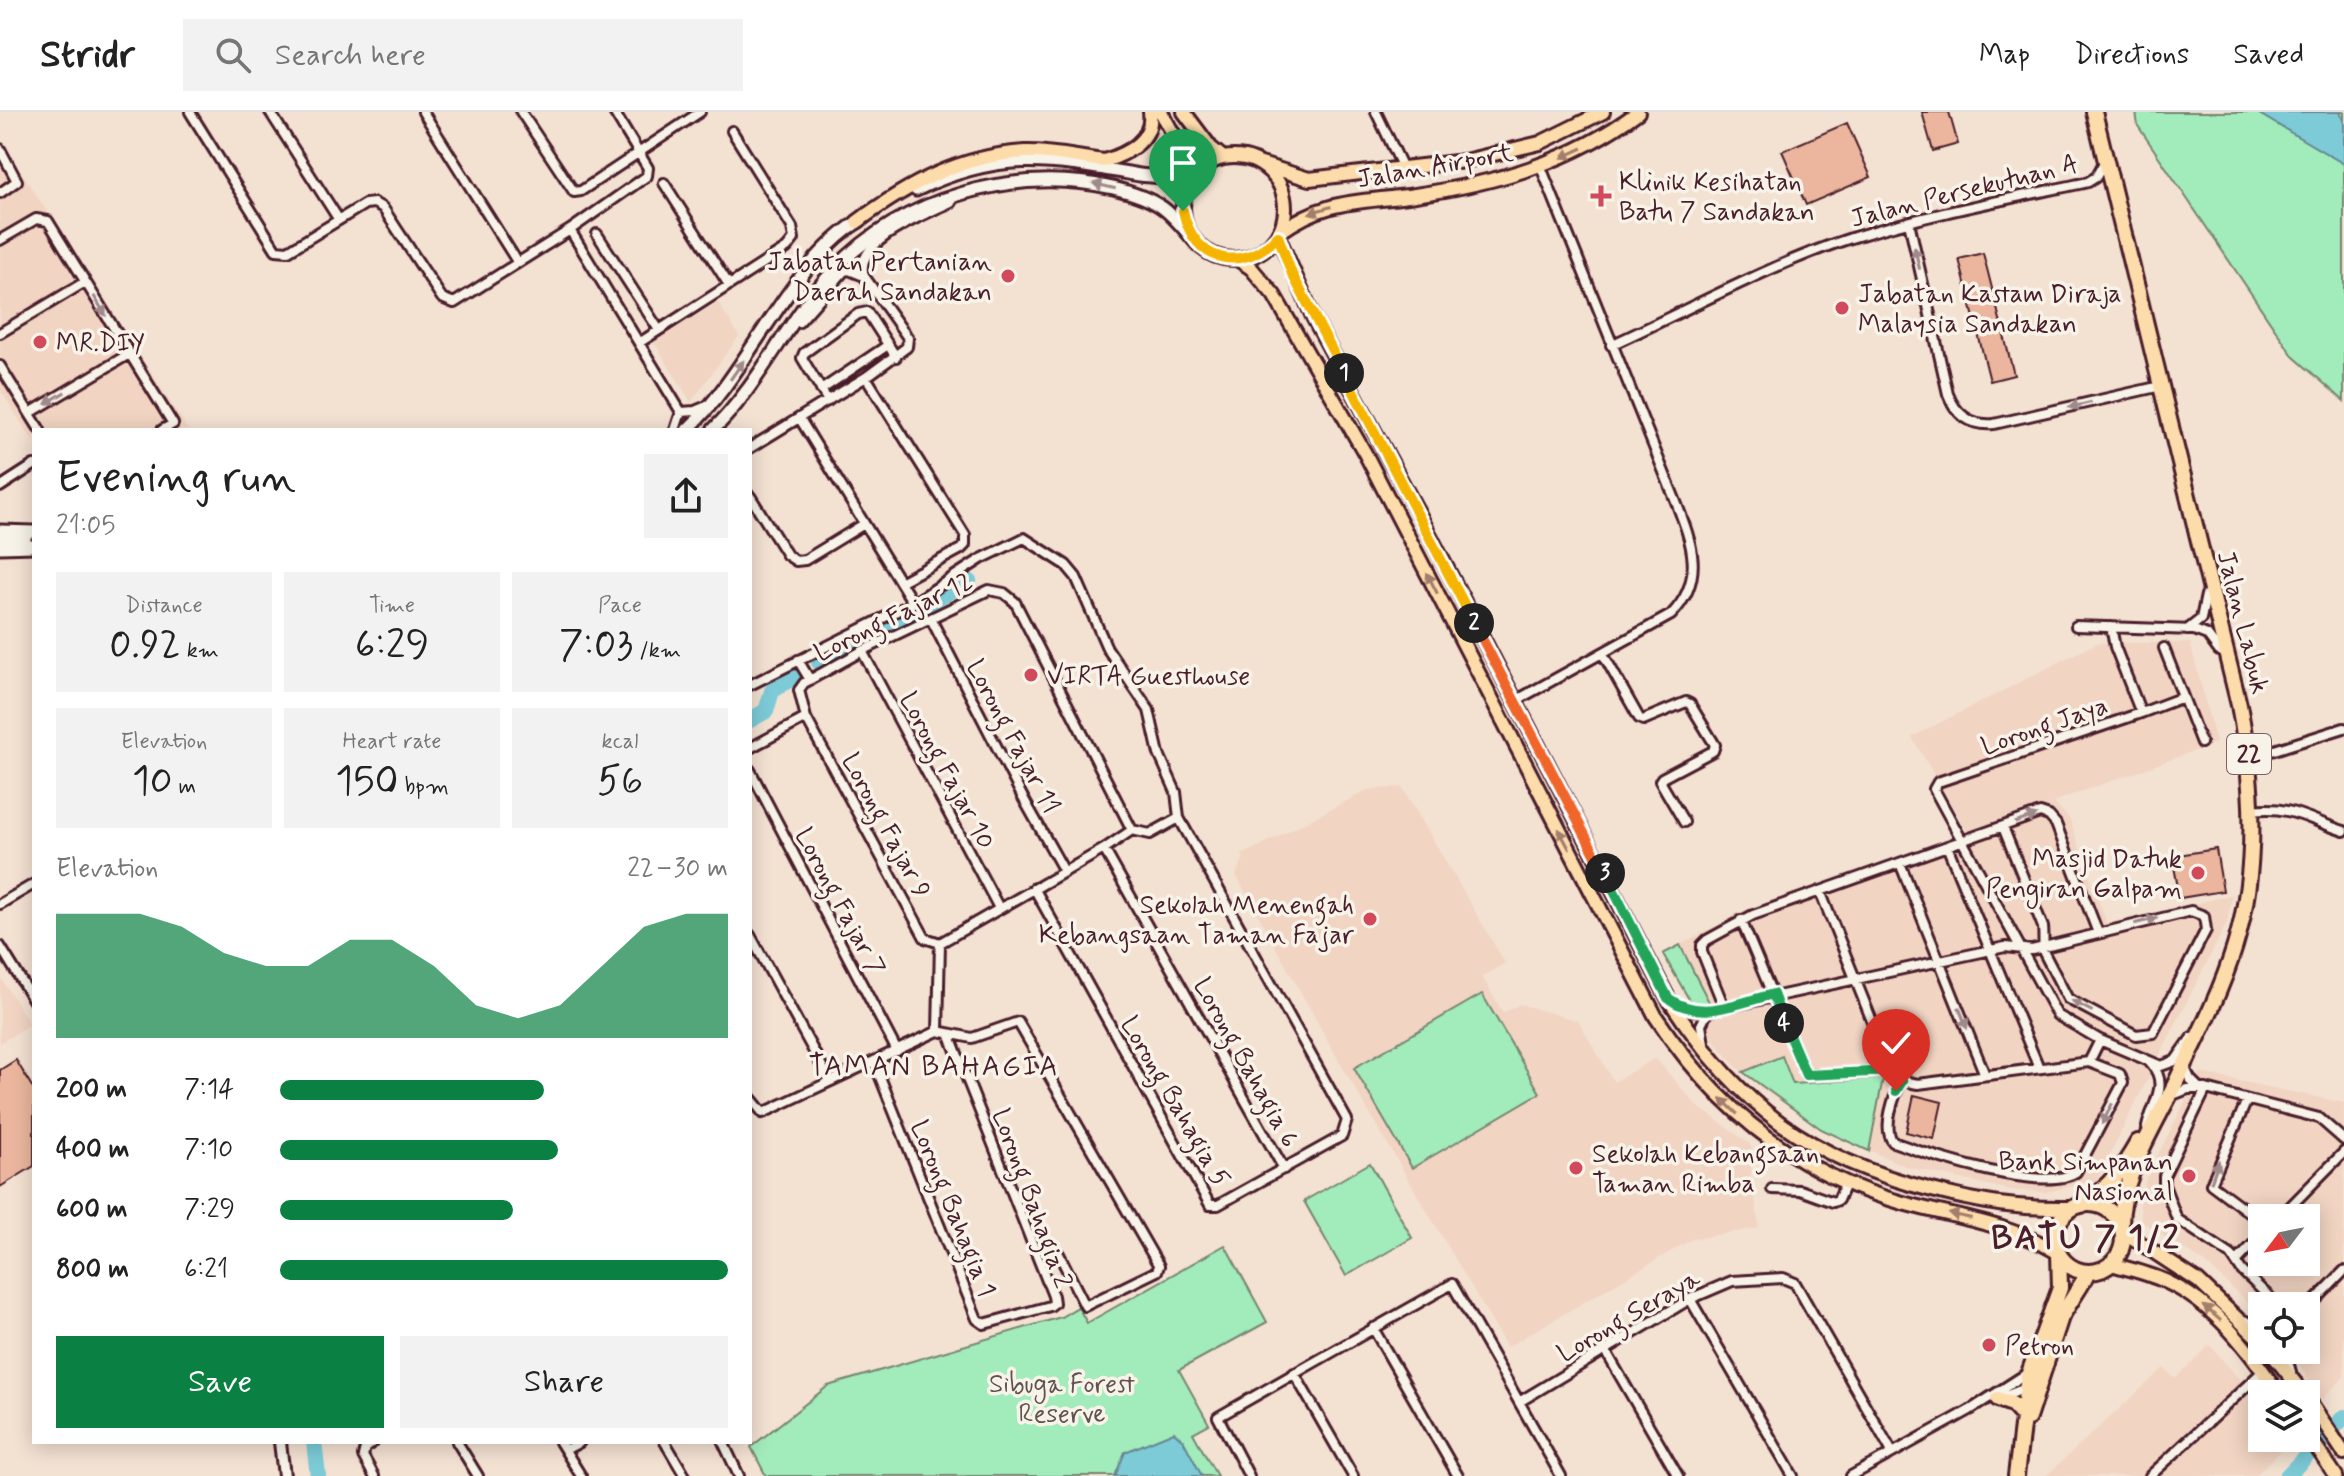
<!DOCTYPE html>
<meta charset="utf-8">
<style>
body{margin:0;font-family:Mynerve,sans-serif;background:#f2f2f2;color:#222;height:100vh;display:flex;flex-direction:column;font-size:30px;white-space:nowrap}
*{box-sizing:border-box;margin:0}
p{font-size:26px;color:#767676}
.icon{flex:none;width:44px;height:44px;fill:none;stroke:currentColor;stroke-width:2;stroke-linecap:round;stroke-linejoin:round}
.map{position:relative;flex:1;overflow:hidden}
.details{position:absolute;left:32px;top:316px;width:720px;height:1016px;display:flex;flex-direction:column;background:#fff;border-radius:0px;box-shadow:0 4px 20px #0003}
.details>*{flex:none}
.needle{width:52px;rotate:238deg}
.controls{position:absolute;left:2248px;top:1092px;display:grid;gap:16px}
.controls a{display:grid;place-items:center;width:72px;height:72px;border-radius:0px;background:#fff;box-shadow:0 4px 20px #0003;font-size:40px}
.pin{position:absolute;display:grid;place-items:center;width:68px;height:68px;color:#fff;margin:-82px -34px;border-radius:50% 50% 50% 0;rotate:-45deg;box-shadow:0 0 8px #0007}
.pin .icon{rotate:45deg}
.km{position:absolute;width:40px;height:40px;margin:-20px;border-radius:50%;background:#222;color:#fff;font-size:22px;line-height:40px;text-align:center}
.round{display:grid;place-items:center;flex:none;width:84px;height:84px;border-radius:0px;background:#f2f2f2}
.headline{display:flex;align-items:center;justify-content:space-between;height:136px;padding:0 24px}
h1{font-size:44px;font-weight:600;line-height:60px}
.stats{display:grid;grid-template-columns:repeat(3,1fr);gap:12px;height:136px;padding:8px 24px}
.stats div{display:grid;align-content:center;border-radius:0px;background:#f2f2f2;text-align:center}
.stats b{font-size:40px;font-weight:600}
.stats small{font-size:22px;font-weight:400}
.stats p{font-size:22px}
.chart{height:224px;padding:16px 24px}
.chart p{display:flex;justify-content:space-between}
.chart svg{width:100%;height:144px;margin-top:8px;fill:#0b8043;opacity:.7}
.action{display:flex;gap:16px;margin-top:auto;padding:16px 24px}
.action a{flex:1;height:92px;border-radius:0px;background:#0b8043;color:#fff;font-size:32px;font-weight:600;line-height:92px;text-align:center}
.action a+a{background:#f2f2f2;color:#222}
ul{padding:0 24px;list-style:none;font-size:26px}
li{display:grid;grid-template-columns:128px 96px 1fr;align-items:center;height:60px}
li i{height:20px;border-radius:10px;background:#0b8043}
header{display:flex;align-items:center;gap:48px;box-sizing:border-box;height:112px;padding:0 40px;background:#fff;border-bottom:2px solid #e0e0e0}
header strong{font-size:38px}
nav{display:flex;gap:44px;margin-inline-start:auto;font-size:28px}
.search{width:560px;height:72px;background:#f2f2f2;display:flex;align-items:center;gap:20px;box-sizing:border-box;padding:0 28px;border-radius:0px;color:#767676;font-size:30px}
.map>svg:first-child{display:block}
.built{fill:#f1d4c2;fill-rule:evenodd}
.green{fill:#a2ebba;stroke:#768572;stroke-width:2}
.water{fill:#7bcbd7;stroke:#678692;stroke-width:2}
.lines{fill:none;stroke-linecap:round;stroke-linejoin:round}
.river{stroke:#7bcbd7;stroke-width:16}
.building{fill:#ebb69d;stroke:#4a1f2b;stroke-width:2}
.minor-casing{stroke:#4a1f2b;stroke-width:14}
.tertiary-casing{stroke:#4a1f2b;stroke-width:16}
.secondary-casing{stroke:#4a1f2b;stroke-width:17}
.primary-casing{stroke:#4a1f2b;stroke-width:18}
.trunk-casing{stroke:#4a1f2b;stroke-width:20}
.minor{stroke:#f7f3e8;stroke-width:8}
.tertiary{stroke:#f7f3e8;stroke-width:10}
.secondary{stroke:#f7f3e8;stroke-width:11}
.primary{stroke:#fddcac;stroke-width:12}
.trunk{stroke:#fddcac;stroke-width:14}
.oneway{fill:#a47e6c}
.oneway2{fill:#a0898a}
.split-1-casing{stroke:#fff;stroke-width:16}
.split-2-casing{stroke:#fff;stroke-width:16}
.split-3-casing{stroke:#fff;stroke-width:16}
.split-4-casing{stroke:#fff;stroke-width:16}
.split-5-casing{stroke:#fff;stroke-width:16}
.split-1{stroke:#f5b400;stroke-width:10}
.split-2{stroke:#f5b400;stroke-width:10}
.split-3{stroke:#f0652b;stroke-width:10}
.split-4{stroke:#22a559;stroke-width:10}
.split-5{stroke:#22a559;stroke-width:10}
.poi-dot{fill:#d1495b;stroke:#f7f3e8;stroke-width:3}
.labels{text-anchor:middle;stroke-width:7;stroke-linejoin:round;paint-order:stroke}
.shield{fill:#f7f3e8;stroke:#7e5f64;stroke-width:2}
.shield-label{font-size:24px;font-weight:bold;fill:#4a1f2b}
.street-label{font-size:26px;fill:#4a1f2b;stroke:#f7f3e8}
.poi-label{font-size:26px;fill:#4a1f2b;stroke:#f7f3e8;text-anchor:start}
.park-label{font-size:26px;fill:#60524f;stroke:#f7f3e8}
.neighbourhood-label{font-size:28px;letter-spacing:2px;fill:#4a1f2b;stroke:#f7f3e8}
.district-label{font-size:34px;font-weight:bold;letter-spacing:2px;fill:#4a1f2b;stroke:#f7f3e8}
</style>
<header>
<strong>Stridr</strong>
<div class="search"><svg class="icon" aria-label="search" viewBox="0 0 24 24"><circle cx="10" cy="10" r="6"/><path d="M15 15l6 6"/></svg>Search here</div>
<nav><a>Map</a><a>Directions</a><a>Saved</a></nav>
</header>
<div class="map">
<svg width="2344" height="1364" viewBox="0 0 2344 1364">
<rect width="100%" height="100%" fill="#f3e1d2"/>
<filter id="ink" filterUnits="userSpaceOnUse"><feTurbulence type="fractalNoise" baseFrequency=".0125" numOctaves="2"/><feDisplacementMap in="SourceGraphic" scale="16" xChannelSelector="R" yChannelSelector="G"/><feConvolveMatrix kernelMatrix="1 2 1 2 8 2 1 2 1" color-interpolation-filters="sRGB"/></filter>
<g filter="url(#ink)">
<path class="built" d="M0,27l188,291h-154v13l-34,-54z
M718,190l21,34 -48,66 -37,-60z
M2097,531h93l26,100 -163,59 16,16 38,106 125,-29 -5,27 -131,259 -51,11 -34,-2 -103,-23 -87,-38 -60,-41 -25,-22 -23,-27 -50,-85 79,-42 226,-79 -56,-96z
M1402,675l103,176 -23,14 21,36 17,-9 58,17 36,61 41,-24 41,47 55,40v30l8,53 -67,11 -185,108 -168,-286 -103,-186 8,-17 -2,-3 126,-65z
M0,865l30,47 -30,19z
M2200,961l144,30v274l-23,23 -31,-50h16v-44h-44v11l-55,-53 -66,-43 -1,-21 7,-24zM2262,1106h44v44h-44z
M2210,1233l52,61v32h21l5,6 -33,32h-209l118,-108 11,11z"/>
<path class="green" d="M2136,0h208v289l-50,-44 -156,-231z
M1680,833l30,59 -16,4 -31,-54z
M1482,882l58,99 -128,75 -58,-100z
M1782,944l11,28 90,-6 -14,73 -48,-22 -78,-57z
M1370,1051l42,75 -66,38 -42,-75z
M1225,1133l42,77 -88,48 30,54 -16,9 24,43h-451l-15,-29 77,-61 233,-69 17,-10 9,16z"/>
<path class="water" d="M2256,0h84l4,11v41z
M1174,1320l9,8 19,36h-87l10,-24z"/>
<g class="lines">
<path class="river" d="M819,550l150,-81
M750,608l16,-9 6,-20 21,-14
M314,1330l4,34
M2287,1364l57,-59"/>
</g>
<path class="building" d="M1922,0h27l9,32 -25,7z
M1847,11l24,54 -65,28 -24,-54z
M1983,141l31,122 -24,6 -31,-122z
M2216,737l7,42 -43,7 -8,-42z
M16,948l18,30v76l-34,21v-117z
M1914,983l28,7 -8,37 -28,-7z"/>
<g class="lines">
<defs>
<path id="minor" d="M190,0l86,138 12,1 77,-47 9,-1 9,5 59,90 12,5 116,-73 77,-54 1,-8 -34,-56
M270,0l69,108
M423,0l95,151
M521,0l53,80 7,-1 119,-79
M1376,0l27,56
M0,37l17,32 -17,12
M664,71l65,102
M1909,110l39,172c8,21 23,32 46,30l167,-38
M570,118l111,182
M597,122l62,96
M0,128l36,-21 12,2 125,203 -11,6
M799,210l45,-51 5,-1 15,6c-12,-35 61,-61 87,-74
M0,221l85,-51
M639,231l148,-95 7,-9 -2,-12 -60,-96
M1611,233c77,-35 160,-81 240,-107 77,-24 158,-39 237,-56l8,-5 6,-11
M0,254l40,64
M866,265l99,158v10l-4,4 -61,33
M821,278l67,-45
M828,289l-26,-43 2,-5 54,-39 9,-2 29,45
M681,300l14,-1 12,-5
M30,301l99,-59
M800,307l113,184
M675,318l6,-18
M750,336l116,-71 41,-30 1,-9 -44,-62
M0,375l34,-22
M750,384l37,59 9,6 9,-1 59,-36
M931,507l91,177 42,75
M2076,514l118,4 13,5 12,16
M2111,515l4,20 26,66 -203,69 -4,7 123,226 43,25 61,26 14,-5 17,-24
M2187,518l14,-11 5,-24
M2164,536l37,95
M862,539l137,257
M1603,542l36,64 4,2 43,-18 4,2 25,41 -2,6 -51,27 -2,3 24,41
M798,548l12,20
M750,573l163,-82 68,-44 43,-21 42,27 10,12 31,71 42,62 10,44 17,38 3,26 168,302 -5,16 -124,69h-8l-176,-317
M1515,589l156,-86c35,-36 21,-72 5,-113l-135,-335
M2141,601l42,-16
M750,636l56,-30
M2249,646l95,-30
M750,658l147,281
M2253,698c38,-5 56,10 91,21
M1947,734l92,222
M1104,737l180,320
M1900,751l85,212
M1820,779l72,180 10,10
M0,792l34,-20
M1741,808l65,155 86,-4
M750,823l80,146
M940,831l-15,-5 -119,-220 -7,-28 5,-7 58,-32 127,-61 15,3 11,9 117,228 18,4 29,-16
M940,831l164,-94 28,-19
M0,834l34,55
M1675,891l16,7 17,1 297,-64 27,3 159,-39 13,5 2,14 -53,103 -17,2 -68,-36 -24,-46c-1,-8 0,-17 -1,-26l-40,-100
M1724,895l-22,-55v-7l5,-5 46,-25 287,-102 9,3 7,8 42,109
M938,919l2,-88
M1704,932l-3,-19 7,-14
M874,950l103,257 7,5 66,-18 4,-3 -1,-7 -103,-260
M2184,954l6,13 8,8
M1902,969c-8,14 -20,47 -9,61 36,13 152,52 183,30l47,-89 -3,-9 -31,-12
M1902,969l16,3 171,-22 11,-22
M2206,977l-42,87v9l13,34 54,36 11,16 37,35
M2170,984l18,-7h18l113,29 25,22
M750,985l13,16 175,-82 34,7 46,-16 141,244 -2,5 -72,35 -26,-52
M2247,988l-36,84 51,38
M2147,1015c5,-23 23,-43 4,-63
M1772,1077l28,1 33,12 5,-2 7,-16
M2279,1106l65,-66
M2236,1150l26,-27
M1690,1187l103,177
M2306,1198l38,-39
M2241,1207l21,9
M1373,1216l85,148
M1605,1238l73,126
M2285,1238l6,22
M1294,1261l59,103
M2000,1286l26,-10
M373,1330l-8,6 -2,8 11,20
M457,1330l21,34
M560,1330l21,34
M665,1330l20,34
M723,1330l16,34
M565,1338l15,-8
M1249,1364l-31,-59 234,-133 67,118
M1561,1364l-42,-74 171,-103 42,-18 51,-3 12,5 97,169
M1851,1364l119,-66 56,-36
M2150,1364l113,-105"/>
<path id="tertiary" d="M280,1330l4,34"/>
<path id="secondary" d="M916,78c86,-41 135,-30 224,-15 16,2 33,2 49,5
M687,318c64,-60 100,-165 175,-211
M713,318c48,-47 75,-111 121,-160 69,-73 181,-104 279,-82 17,4 36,10 50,20 11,8 21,21 30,31
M0,419l34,1
M0,427h25
M0,435l34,-1"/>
<path id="primary" d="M1161,0l18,32 12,33
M1184,0l27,36 11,9
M1183 96a51 51 0 1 1 102 0a51 51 0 1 1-102 0Z
M1261,52l48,15 156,-18 75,-18 63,-31
M857,110c51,-38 103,-66 168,-70 25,-1 54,6 79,9 23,-7 50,-21 46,-49
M1280,120c47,-34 80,-29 135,-37 81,-12 157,-33 223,-83
M1278,124l35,81 106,197 249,484c69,107 141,161 264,192 51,13 86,19 139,18
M1237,147l14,9 23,27 92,160 290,562c60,91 141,157 247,186 57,16 102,19 156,50
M2122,1119l76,50 64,61
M2111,1152c18,5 37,9 54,17 50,23 84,69 114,113
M2269,1238l35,44
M2306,1284l38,57
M2306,1320l30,44"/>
<path id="trunk" d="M2094,0l145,593c15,79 20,163 -4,241 -14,46 -37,91 -58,134 -21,44 -57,97 -56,147
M2055 1126a34 34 0 1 1 68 0a34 34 0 1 1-68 0Z
M2080,1092c29,-15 42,-34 58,-62
M1998,1287l14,5 10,11
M2028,1306l33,-101 28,-45
M2016,1364l12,-100 32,-88 -1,-35"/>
</defs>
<use href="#minor" class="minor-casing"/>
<use href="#tertiary" class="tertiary-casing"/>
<use href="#secondary" class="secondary-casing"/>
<use href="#primary" class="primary-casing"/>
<use href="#trunk" class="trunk-casing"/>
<use href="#minor" class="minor"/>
<use href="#tertiary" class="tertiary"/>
<use href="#secondary" class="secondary"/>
<use href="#primary" class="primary"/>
<use href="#trunk" class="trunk"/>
</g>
<defs><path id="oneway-solid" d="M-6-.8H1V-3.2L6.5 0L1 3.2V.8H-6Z" transform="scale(2)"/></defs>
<g class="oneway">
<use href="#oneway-solid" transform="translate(1572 41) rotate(155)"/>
<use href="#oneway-solid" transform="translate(1320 98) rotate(163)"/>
<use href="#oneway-solid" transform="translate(1432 471) rotate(-117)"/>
<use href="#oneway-solid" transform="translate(1564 727) rotate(-118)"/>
<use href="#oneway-solid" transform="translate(1729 994) rotate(-136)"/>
<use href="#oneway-solid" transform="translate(1960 1104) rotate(-168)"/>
<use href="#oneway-solid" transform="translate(2212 1201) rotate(-139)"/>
</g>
<g class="oneway2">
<use href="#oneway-solid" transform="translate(1104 74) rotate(-167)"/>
<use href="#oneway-solid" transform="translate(1917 146) rotate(-103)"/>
<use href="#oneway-solid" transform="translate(100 194) rotate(59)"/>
<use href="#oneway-solid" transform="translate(737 258) rotate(-55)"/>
<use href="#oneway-solid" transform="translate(55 286) rotate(149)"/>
<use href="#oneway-solid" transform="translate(2080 293) rotate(167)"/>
<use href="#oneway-solid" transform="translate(2026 707) rotate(-20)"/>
<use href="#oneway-solid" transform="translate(2146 809) rotate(-13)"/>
<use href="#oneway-solid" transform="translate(2082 894) rotate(-152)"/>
<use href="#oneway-solid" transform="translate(1963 906) rotate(69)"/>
<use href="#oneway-solid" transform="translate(2107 1002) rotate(117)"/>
<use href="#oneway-solid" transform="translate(2215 1059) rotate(-70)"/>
</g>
</g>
<g class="lines" filter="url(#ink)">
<defs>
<path id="split-1" d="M1183,99c11,52 59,63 95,25l14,38 52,99"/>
<path id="split-2" d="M1344,261l130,250"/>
<path id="split-3" d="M1474,511l131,250"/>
<path id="split-4" d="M1605,761l63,125c32,24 70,5 105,-4l11,29"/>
<path id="split-5" d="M1784,911l22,52 86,-4 10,10 -6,10"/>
</defs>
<use href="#split-1" class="split-1-casing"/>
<use href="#split-2" class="split-2-casing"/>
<use href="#split-3" class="split-3-casing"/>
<use href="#split-4" class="split-4-casing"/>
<use href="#split-5" class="split-5-casing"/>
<use href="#split-1" class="split-1"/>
<use href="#split-2" class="split-2"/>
<use href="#split-3" class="split-3"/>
<use href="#split-4" class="split-4"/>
<use href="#split-5" class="split-5"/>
</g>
<g class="poi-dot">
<path d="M1597 72h8v8h8v8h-8v8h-8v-8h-8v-8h8z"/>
<circle cx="1008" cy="164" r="8"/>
<circle cx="1842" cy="196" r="8"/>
<circle cx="40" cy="230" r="8"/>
<circle cx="1031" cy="563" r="8"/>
<circle cx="2198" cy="761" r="8"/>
<circle cx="1370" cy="807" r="8"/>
<circle cx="1576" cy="1056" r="8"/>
<circle cx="2189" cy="1064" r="8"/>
<circle cx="1989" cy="1233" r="8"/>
</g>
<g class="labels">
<rect class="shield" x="2227" y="622" width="44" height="40" rx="6"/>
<g class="shield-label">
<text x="2249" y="650">22</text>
</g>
<g class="street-label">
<text transform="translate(1435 53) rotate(-10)" y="9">Jalan Airport</text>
<text transform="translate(1964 78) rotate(-14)" y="9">Jalan Persekutuan A</text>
<text transform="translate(893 504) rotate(-26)" y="9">Lorong Fajar 12</text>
<text transform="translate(2244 510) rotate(76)" y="9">Jalan Labuk</text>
<text transform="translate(2044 613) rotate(-19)" y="9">Lorong Jaya</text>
<text transform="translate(1014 624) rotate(62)" y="9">Lorong Fajar 11</text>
<text transform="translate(948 658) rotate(62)" y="9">Lorong Fajar 10</text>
<text transform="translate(887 713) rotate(62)" y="9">Lorong Fajar 9</text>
<text transform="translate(841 789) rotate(62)" y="9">Lorong Fajar 7</text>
<text transform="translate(1247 950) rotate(61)" y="9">Lorong Bahagia 6</text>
<text transform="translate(1176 989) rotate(60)" y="9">Lorong Bahagia 5</text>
<text transform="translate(1033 1086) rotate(70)" y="9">Lorong Bahagia 2</text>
<text transform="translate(954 1096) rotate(68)" y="9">Lorong Bahagia 1</text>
<text transform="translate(1628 1203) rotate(-30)" y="9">Lorong Seraya</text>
</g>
<g class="poi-label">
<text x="1619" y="78">Klinik Kesihatan<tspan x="1619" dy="30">Batu 7 Sandakan</tspan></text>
<text x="992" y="158" text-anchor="end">Jabatan Pertanian<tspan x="992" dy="30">Daerah Sandakan</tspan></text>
<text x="1858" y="190">Jabatan Kastam Diraja<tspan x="1858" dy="30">Malaysia Sandakan</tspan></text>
<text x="56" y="239">MR.DIY</text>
<text x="1047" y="572">VIRTA Guesthouse</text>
<text x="2182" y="755" text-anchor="end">Masjid Datuk<tspan x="2182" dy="30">Pengiran Galpam</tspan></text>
<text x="1354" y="801" text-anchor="end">Sekolah Menengah<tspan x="1354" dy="30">Kebangsaan Taman Fajar</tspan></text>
<text x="1592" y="1050">Sekolah Kebangsaan<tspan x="1592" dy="30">Taman Rimba</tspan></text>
<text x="2173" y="1058" text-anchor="end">Bank Simpanan<tspan x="2173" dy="30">Nasional</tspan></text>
<text x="2005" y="1242">Petron</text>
</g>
<g class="park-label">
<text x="1062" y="1280">Sibuga Forest<tspan x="1062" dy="30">Reserve</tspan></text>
</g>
<g class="neighbourhood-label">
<text x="934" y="963">TAMAN BAHAGIA</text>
</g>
<g class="district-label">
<text x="2086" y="1136">BATU 7 1/2</text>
</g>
</g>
</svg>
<div class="controls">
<a><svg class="needle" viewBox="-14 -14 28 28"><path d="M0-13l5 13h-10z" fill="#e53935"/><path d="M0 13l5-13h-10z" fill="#767676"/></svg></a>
<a><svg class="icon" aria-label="locate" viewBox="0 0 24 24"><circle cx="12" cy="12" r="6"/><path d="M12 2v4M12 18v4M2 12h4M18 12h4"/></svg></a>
<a><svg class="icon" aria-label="layers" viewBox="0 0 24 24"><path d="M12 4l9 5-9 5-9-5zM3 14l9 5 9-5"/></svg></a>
</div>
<div class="pin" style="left:1183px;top:99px;background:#1e9e55"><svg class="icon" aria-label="arrive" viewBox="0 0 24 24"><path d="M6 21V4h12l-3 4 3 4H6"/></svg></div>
<div class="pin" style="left:1896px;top:979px;background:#d93025"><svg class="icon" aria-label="check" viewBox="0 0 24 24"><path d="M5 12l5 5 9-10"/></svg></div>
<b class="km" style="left:1344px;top:261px">1</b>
<b class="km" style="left:1474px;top:511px">2</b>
<b class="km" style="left:1605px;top:761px">3</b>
<b class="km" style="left:1784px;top:911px">4</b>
<section class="details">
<div class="headline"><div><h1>Evening run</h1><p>21:05</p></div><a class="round"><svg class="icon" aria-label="share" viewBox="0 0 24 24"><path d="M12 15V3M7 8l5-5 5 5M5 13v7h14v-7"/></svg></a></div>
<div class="stats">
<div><p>Distance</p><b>0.92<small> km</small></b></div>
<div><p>Time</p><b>6:29</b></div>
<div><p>Pace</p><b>7:03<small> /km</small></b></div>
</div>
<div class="stats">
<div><p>Elevation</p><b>10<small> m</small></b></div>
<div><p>Heart rate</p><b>150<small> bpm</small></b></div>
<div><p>kcal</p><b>56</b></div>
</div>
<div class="chart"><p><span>Elevation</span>22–30 m</p>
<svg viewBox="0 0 160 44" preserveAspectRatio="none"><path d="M0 44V6L10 6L20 6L30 10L40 18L50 22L60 22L70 14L80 14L90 22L100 34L110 38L120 34L130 22L140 10L150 6L160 6V44z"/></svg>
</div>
<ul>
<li><b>200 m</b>7:14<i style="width:59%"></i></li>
<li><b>400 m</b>7:10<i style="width:62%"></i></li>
<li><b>600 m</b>7:29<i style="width:52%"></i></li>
<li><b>800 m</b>6:21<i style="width:100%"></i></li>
</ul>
<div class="action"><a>Save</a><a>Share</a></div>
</section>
</div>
